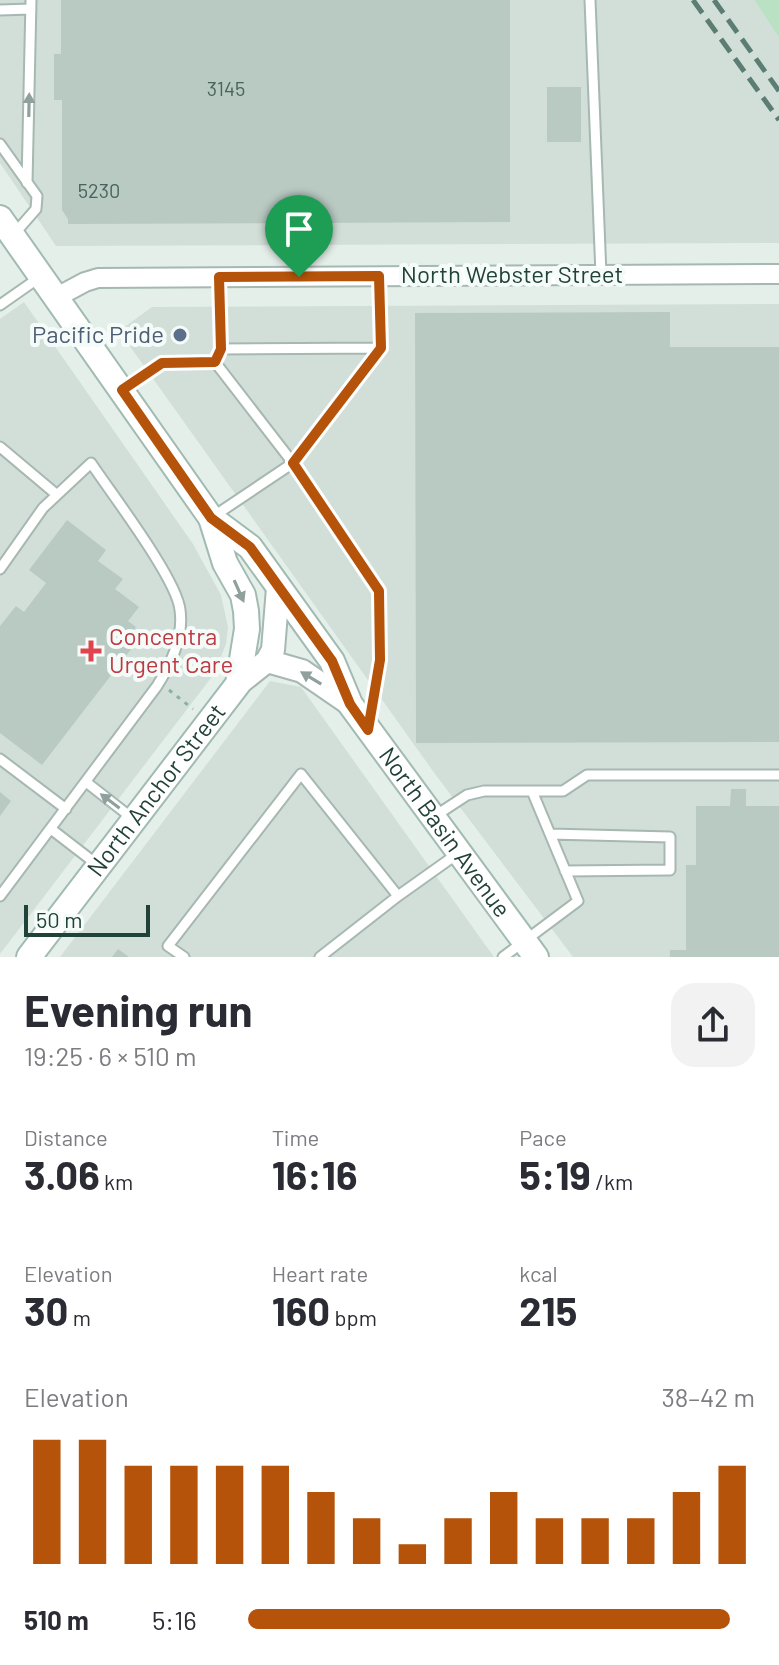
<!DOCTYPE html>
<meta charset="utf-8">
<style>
body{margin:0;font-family:Barlow,sans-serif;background:#f2f2f3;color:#2b2b33;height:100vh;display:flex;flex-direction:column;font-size:30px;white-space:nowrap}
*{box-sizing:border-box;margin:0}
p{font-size:26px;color:#7c7c81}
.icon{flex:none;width:44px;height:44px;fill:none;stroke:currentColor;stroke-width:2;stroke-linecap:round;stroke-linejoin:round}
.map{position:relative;height:957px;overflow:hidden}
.details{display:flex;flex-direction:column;background:#fff;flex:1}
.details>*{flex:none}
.scale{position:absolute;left:24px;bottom:20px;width:126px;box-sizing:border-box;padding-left:8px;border:4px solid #214239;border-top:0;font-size:22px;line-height:28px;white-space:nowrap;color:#214239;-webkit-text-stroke:6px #f5fbf8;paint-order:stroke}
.pin{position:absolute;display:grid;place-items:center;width:68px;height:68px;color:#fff;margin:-82px -34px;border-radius:50% 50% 50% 0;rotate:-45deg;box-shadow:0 0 8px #0007}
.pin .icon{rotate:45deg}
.round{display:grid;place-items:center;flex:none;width:84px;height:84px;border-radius:24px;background:#f2f2f3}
.overview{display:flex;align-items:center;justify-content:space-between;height:136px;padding:0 24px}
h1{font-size:44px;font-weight:700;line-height:60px}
.metrics{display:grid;grid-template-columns:repeat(3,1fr);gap:12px;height:136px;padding:8px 24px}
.metrics div{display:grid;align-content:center}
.metrics b{font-size:40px;font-weight:700}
.metrics small{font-size:22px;font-weight:400}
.metrics p{font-size:22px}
.chart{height:224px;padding:16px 24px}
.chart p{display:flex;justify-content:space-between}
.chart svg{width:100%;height:144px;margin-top:8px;stroke:#b45309;stroke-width:6}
ul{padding:0 24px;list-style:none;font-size:26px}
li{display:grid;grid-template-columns:128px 96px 1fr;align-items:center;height:60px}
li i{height:20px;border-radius:10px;background:#b45309}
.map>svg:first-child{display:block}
.built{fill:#d2dfd9}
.green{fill:#bbe1c5}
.building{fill:#b9cac3}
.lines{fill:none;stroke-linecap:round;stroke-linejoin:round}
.service-casing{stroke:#a6b8b1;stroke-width:13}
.minor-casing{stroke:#a6b8b1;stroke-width:22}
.tertiary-casing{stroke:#a6b8b1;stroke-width:26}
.secondary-casing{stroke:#a1bbb2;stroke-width:28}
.path{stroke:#82b5a4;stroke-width:3;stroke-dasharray:4 6;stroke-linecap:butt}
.service{stroke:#fff;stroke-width:9}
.minor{stroke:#fff;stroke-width:18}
.tertiary{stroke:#fff;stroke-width:22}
.secondary{stroke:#fff;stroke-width:24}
.rail{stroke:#5c7d74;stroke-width:5;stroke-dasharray:16 8;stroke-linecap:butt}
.oneway{fill:#90a09c}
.route-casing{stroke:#fff;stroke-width:16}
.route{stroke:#b45309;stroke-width:10}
.service-dot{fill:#5c6f8a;stroke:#f5fbf8;stroke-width:3}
.health-dot{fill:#e0444e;stroke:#f5fbf8;stroke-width:3}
.labels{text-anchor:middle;stroke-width:8;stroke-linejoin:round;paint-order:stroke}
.number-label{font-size:20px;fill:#47645c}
.street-label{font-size:24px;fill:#214239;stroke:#f5fbf8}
.service-label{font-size:24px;fill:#4e5e75;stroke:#f5fbf8;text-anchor:end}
.health-label{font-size:24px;fill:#be3a42;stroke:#f5fbf8;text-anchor:start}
</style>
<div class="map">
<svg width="779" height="957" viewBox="0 0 779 957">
<rect width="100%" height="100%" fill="#e4efea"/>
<path class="built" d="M0,0h754l25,38v205l-723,3 -56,-83z
M24,302l169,242 28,51 7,32 -2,17 -12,30 -214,280v-635z
M779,304v653h-206l-138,-183 -316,-443 33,-24z
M270,681l31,6 193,270h-434z"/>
<path class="green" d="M754,0h25v38z"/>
<path class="building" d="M61,0h449v222l-442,2v-5l-6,-9v-110h-8v-46h7z
M547,87h34v55h-34z
M670,312v35h109v395l-363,1 -1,-430z
M67,520l39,30 -8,11 25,18 -8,10 24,18 -11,14 8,6 -12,15 8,6 -90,117 -42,-32v-107l16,-20 8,6 22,-29 -17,-13z
M731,789h15v17h33v151h-109v-7h16v-85h10v-59h34z
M0,792l11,9 -11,15z
M118,949l11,8h-17z"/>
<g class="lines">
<defs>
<path id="service" d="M590,0l11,275
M0,10l31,-1
M0,144l37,52 -1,13 -21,24
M27,183l4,-183
M0,305l40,-28
M221,349l160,-1
M215,362l78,101 86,128 1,69 -11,63
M122,390l40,-27 53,-1 6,-13 -2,-72
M0,447l56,47
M214,516l79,-53 88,-115 -2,-72
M0,569l43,-61 48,-45c20,30 86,116 89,147 4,27 -9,54 -23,76l-157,210
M0,759l66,50
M86,782l46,36
M435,816l32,-21 17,-4h48
M51,829l48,37
M550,834l120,3v33l-105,1
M184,957l-16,-11 133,-172 97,122 59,-42
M320,957l78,-61
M503,957l75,-56 -46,-110h31l24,-16h192"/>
<path id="minor" d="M57,297l28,-15 13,-4 681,-4"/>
<path id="tertiary" d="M267,661l35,10 48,33
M238,684l29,-23 6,-11 5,-62"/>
<g id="secondary">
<path id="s1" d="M0,218l211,300 39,29 82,114 18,43 186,253"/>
<path id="s2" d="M29,957l209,-273 9,-55 -1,-18 -3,-16 -18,-32 -14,-45"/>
</g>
</defs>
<use href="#service" class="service-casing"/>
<use href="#minor" class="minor-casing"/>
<use href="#tertiary" class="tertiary-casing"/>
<use href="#secondary" class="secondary-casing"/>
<path class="path" d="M169,690l24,19"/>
<use href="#service" class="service"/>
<use href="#minor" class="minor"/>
<use href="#tertiary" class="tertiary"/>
<use href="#secondary" class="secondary"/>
<path class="rail" d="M693,0l86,120
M714,0l65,91"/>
</g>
<defs><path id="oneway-solid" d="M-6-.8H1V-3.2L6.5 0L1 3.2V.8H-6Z" transform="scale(2)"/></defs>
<g class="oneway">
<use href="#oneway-solid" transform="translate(29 105) rotate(-89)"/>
<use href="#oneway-solid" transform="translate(239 591) rotate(66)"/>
<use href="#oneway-solid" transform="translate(311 678) rotate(-149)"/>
<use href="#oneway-solid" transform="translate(110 801) rotate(-143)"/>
</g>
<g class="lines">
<defs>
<path id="route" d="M379,276l2,72 -88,115 86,128 1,69 -12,70 -18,-26 -18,-43 -82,-114 -39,-29 -89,-128 40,-27 53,-1 6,-13 -2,-72z"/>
</defs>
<use href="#route" class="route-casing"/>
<use href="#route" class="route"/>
</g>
<circle class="service-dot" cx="180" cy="335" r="8"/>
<path class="health-dot" d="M87 639h8v8h8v8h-8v8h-8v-8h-8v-8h8z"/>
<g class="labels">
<g class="number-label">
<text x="226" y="96">3145</text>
<text x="99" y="198">5230</text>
</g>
<g class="street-label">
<text x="512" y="283">North Webster Street</text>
<text dy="8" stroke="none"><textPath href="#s2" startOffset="210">North Anchor Street</textPath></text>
<text dy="8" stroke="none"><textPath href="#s1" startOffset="762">North Basin Avenue</textPath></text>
</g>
<g class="service-label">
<text x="164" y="343">Pacific Pride</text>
</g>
<g class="health-label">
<text x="109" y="645">Concentra<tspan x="109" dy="28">Urgent Care</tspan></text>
</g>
</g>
</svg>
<div class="scale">50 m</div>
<div class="pin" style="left:299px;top:277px;background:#1e9e55"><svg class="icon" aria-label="arrive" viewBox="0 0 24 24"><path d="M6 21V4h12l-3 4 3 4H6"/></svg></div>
</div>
<section class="details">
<div class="overview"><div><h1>Evening run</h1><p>19:25 · 6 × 510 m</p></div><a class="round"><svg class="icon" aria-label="share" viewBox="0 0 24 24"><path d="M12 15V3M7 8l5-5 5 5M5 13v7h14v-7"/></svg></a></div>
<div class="metrics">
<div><p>Distance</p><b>3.06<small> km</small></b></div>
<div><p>Time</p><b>16:16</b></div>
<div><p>Pace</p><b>5:19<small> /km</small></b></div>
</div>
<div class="metrics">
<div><p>Elevation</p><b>30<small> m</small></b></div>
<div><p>Heart rate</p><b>160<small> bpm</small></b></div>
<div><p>kcal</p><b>215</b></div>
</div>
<div class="chart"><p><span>Elevation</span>38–42 m</p>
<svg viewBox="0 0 160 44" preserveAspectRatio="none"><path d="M5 44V6M15 44V6M25 44V14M35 44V14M45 44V14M55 44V14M65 44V22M75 44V30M85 44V38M95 44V30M105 44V22M115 44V30M125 44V30M135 44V30M145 44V22M155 44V14"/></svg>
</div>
<ul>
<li><b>510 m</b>5:16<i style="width:95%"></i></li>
</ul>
</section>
